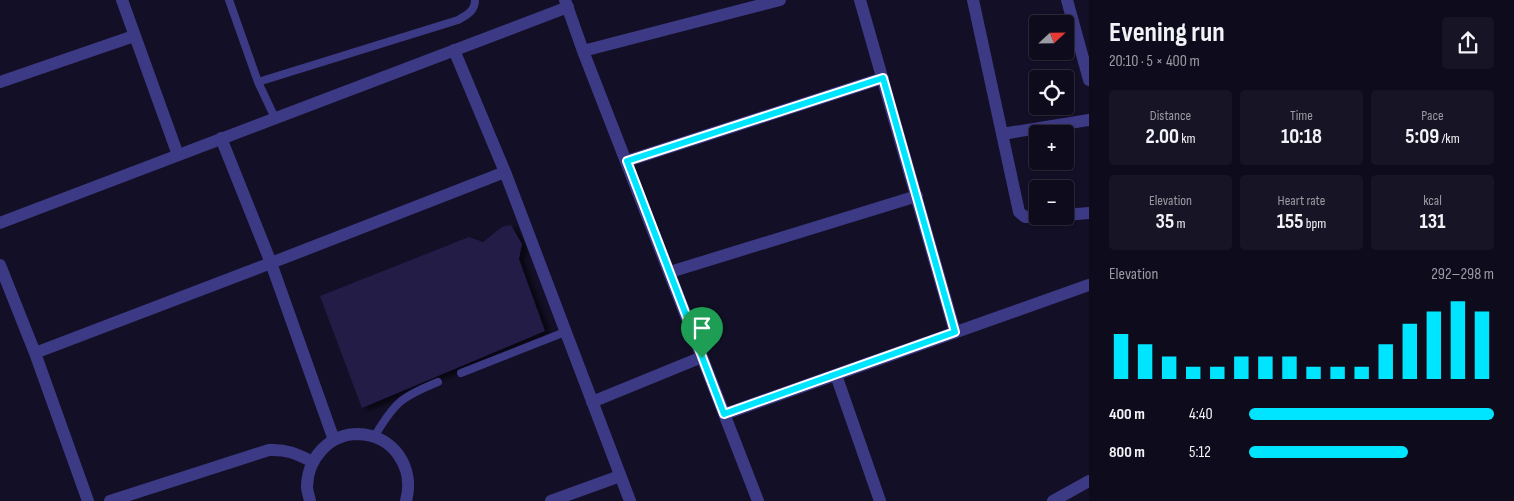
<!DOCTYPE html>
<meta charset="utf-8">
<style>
body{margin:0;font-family:"Sofia Sans Condensed",sans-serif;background:#171425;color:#f1f3f6;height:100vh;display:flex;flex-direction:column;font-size:19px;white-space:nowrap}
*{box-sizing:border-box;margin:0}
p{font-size:16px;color:#9b9ba3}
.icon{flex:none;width:28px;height:28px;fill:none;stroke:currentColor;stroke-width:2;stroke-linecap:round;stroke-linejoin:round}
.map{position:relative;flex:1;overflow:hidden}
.drawer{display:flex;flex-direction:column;background:#0e0b1c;width:425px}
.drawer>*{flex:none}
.needle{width:32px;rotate:68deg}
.fabs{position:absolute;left:1029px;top:15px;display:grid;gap:10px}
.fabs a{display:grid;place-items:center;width:45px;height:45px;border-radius:5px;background:#0e0b1c;box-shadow:0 1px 4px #0004,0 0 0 1px #2e2b3b;font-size:25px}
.pin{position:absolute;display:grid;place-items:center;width:42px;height:42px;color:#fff;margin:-51px -21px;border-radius:50% 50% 50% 0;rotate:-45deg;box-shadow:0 0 5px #0007}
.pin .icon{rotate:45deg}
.round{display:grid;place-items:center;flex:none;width:52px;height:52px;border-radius:5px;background:#171425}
.headline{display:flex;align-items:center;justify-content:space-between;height:85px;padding:0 20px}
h1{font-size:28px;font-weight:700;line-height:38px}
.stats{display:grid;grid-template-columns:repeat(3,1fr);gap:8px;height:85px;padding:5px 20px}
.stats div{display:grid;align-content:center;border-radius:5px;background:#171425;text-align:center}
.stats b{font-size:21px;font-weight:700}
.stats small{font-size:14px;font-weight:400}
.stats p{font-size:14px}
.chart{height:140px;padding:10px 20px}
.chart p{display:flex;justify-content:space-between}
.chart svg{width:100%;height:90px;margin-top:5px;stroke:#00e5ff;stroke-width:6}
ul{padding:0 20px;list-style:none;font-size:16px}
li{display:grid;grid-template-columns:80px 60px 1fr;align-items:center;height:38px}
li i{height:12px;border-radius:6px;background:#00e5ff}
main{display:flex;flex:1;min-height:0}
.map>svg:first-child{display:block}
.building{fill:#241b47;filter:url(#shadow)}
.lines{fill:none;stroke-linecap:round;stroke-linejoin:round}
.lane{stroke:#3d3a85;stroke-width:8}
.street{stroke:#3d3a85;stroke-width:12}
.route-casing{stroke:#fff;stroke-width:10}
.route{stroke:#00e5ff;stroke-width:6}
</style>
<main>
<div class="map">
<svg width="1089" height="501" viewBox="0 0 1089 501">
<defs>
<filter id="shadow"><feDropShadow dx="5.5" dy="3" stdDeviation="2.5" flood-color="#0009"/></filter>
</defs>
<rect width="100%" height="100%" fill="#130f26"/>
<path class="building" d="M511,225l11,19 -3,15 26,72 -183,77 -42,-112 149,-59 14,5 19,-15z"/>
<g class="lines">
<path class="lane" d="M229,0l29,82 17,36
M258,82l200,-62c9,-5 17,-9 17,-20
M461,373l104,-41
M374,437c21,-35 27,-40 64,-55"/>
<path class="street" d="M122,0l56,155
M565,0l18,51 175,450
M860,0l95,332
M973,0l46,212 6,5 27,-1
M1067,0l22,80
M454,50l51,122
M583,51l197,-51
M0,82l134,-46
M1002,134l87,-14
M221,138l50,125 63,177
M627,161l256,-83
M1065,215l24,-2
M0,223l568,-216
M0,265l35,88
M670,272l247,-76
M836,375l44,126
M592,402l110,-45
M725,414l364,-129
M88,501l-53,-148 236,-90 234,-91 125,329
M110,501l159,-51c18,-1 28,4 44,12
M310,501c-1,-5 -3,-10 -3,-15 1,-28 22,-52 51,-52 36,1 57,34 48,67
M551,501l69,-25
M1053,501l36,-20"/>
</g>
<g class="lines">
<defs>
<path id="route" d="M883,78l72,254 -231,82 -97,-253z"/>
</defs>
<use href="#route" class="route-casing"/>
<use href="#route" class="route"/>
</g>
</svg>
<div class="fabs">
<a><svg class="needle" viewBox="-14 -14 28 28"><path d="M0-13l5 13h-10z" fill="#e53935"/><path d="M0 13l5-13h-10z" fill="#9b9ba3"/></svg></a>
<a><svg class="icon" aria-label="locate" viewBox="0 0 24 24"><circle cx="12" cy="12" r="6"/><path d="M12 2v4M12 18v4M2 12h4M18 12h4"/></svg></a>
<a>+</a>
<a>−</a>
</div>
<div class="pin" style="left:702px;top:358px;background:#1e9e55"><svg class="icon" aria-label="arrive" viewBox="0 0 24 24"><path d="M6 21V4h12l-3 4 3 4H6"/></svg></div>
</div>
<section class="drawer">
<div class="headline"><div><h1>Evening run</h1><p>20:10 · 5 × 400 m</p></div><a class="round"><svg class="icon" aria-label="share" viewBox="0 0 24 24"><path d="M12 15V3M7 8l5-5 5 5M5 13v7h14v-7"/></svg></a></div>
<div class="stats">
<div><p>Distance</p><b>2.00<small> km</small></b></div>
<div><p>Time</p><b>10:18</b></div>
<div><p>Pace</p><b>5:09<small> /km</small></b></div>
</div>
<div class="stats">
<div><p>Elevation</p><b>35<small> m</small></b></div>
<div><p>Heart rate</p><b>155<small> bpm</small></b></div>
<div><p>kcal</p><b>131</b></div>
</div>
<div class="chart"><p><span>Elevation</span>292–298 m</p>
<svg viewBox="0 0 160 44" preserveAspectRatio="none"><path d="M5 44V22M15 44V27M25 44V33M35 44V38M45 44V38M55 44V33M65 44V33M75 44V33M85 44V38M95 44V38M105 44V38M115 44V27M125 44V17M135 44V11M145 44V6M155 44V11"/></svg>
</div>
<ul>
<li><b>400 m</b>4:40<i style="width:100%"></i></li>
<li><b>800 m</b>5:12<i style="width:65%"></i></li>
</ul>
</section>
</main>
